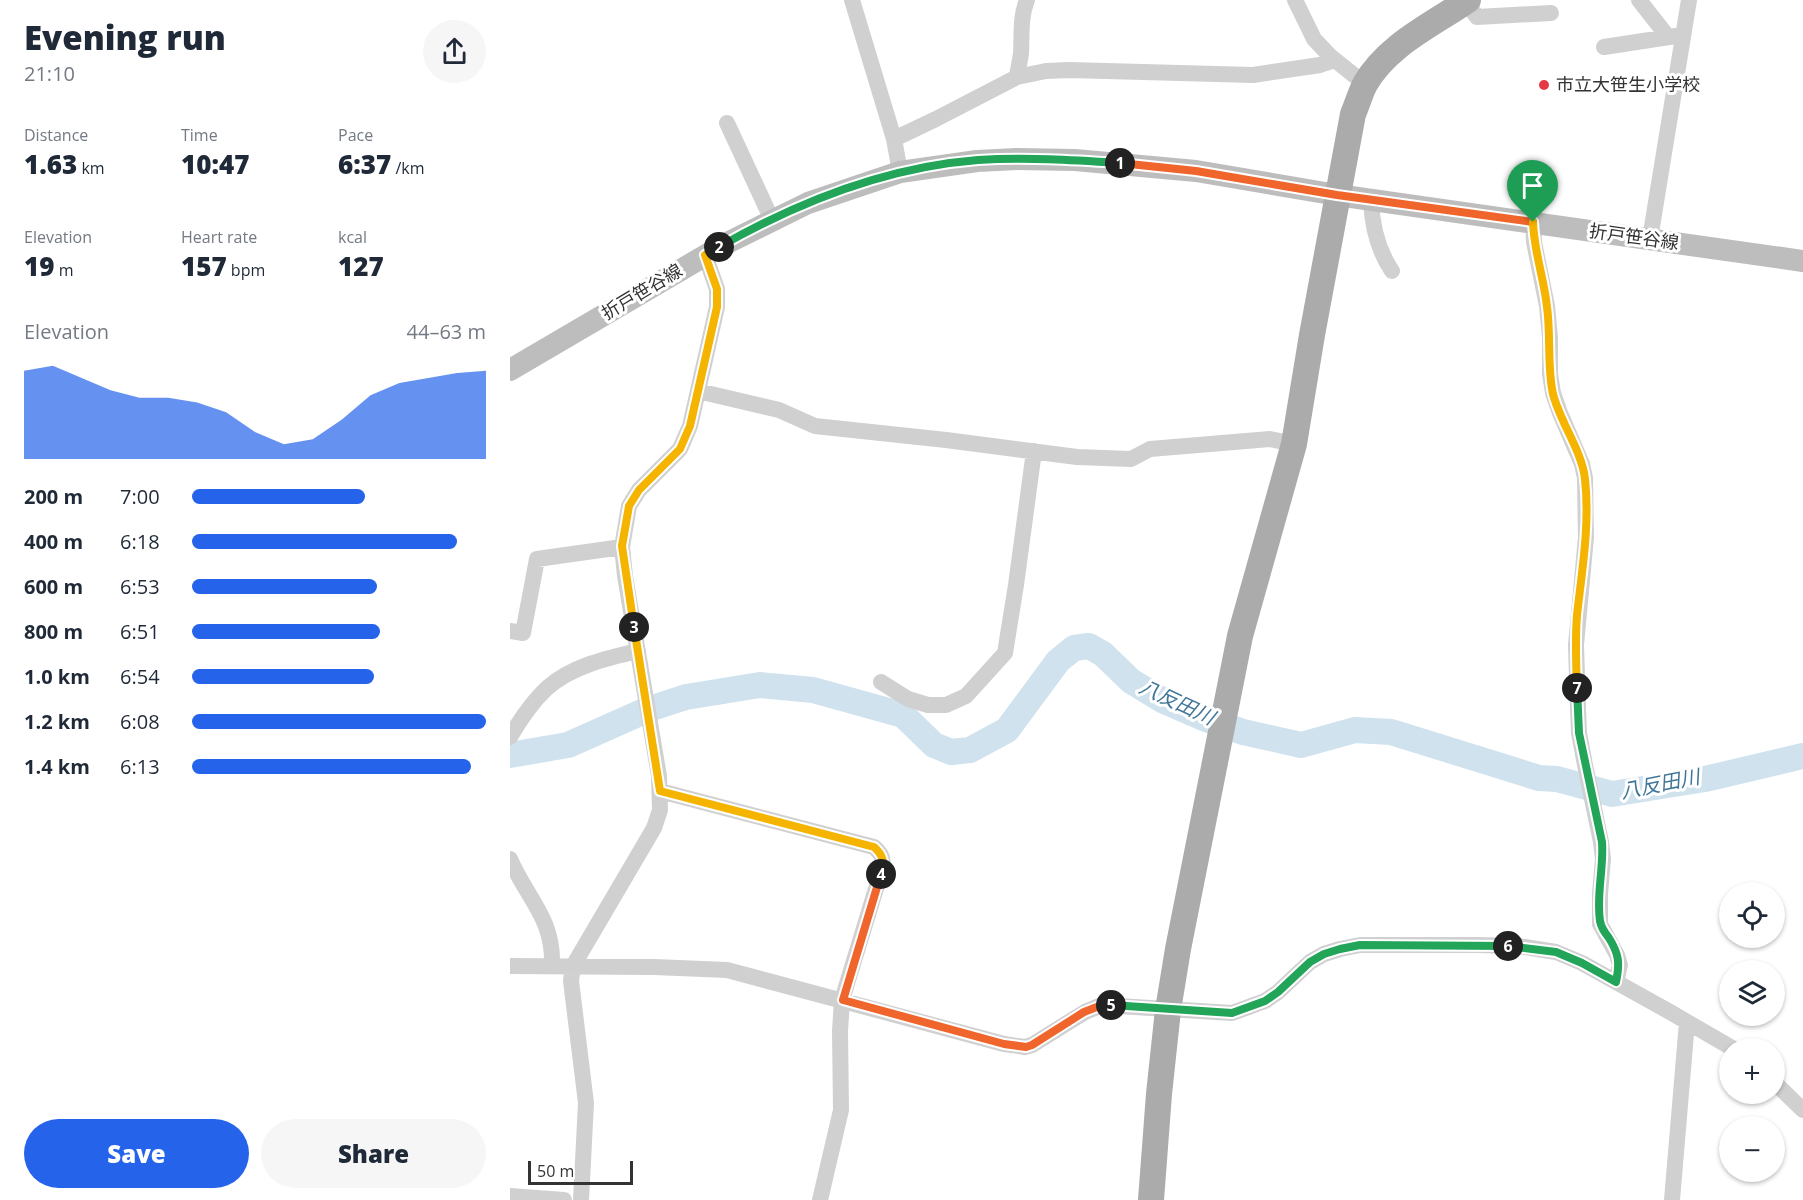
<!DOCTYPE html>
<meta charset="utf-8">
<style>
body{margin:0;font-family:"Open Sans","Noto Sans JP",sans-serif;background:#f6f6f7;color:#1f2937;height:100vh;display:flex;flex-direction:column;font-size:22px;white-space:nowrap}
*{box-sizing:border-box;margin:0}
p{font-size:20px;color:#747a83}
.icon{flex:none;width:33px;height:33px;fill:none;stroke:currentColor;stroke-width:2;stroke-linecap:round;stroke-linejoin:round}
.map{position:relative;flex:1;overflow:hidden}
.details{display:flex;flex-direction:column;background:#fff;width:510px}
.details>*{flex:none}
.controls{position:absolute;left:1209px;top:882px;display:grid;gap:12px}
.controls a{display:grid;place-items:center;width:66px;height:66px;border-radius:50%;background:#fff;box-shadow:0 2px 4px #0004;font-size:30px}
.scale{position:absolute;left:18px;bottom:15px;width:105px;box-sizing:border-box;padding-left:6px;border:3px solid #333;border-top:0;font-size:16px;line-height:21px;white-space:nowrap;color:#333;-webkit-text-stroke:4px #fff;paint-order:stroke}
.pin{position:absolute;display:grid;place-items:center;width:51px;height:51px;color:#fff;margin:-62px -26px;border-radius:50% 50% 50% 0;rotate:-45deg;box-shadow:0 0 6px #0007}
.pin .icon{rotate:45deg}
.km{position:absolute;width:30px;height:30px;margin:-15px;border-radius:50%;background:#222;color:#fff;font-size:16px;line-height:30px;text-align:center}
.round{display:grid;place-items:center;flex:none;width:63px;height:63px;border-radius:32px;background:#f6f6f7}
.summary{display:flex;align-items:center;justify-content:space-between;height:102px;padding:0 24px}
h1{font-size:33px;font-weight:800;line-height:45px}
.figures{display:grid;grid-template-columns:repeat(3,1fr);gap:9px;height:102px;padding:6px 24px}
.figures div{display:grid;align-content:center}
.figures b{font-size:26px;font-weight:800}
.figures small{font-size:16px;font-weight:400}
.figures p{font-size:16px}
.chart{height:168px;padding:12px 24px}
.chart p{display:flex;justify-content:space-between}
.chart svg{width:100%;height:108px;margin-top:6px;fill:#2563eb;opacity:.7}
.cta{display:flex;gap:12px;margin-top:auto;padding:12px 24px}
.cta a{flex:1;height:69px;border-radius:36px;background:#2563eb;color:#fff;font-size:24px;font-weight:800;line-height:69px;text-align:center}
.cta a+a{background:#f6f6f7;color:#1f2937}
ul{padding:0 24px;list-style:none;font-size:20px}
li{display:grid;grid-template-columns:96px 72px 1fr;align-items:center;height:45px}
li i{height:15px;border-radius:8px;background:#2563eb}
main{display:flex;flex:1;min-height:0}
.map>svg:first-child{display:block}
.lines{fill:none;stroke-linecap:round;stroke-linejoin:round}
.river{stroke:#cfe2ee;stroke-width:26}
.minor{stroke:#d0d0d0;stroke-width:16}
.secondary{stroke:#bdbdbd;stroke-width:22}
.primary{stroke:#ababab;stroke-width:26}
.split-1-casing{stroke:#fff;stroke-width:12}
.split-2-casing{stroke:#fff;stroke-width:12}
.split-3-casing{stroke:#fff;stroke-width:12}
.split-4-casing{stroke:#fff;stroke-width:12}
.split-5-casing{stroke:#fff;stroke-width:12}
.split-6-casing{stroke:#fff;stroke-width:12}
.split-7-casing{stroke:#fff;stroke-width:12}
.split-8-casing{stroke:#fff;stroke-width:12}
.split-1{stroke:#f0652b;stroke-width:8}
.split-2{stroke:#22a559;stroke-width:8}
.split-3{stroke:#f5b400;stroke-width:8}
.split-4{stroke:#f5b400;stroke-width:8}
.split-5{stroke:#f0652b;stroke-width:8}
.split-6{stroke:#22a559;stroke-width:8}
.split-7{stroke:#22a559;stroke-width:8}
.split-8{stroke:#f5b400;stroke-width:8}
.poi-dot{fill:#e63946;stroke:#fff;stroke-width:2}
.labels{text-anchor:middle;stroke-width:6;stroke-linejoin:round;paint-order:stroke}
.poi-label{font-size:18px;fill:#333;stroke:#fff;text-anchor:start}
.street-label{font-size:18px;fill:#333;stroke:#fff}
.water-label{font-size:20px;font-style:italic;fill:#3f7597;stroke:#fff}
</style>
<main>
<section class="details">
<div class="summary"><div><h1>Evening run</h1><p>21:10</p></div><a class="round"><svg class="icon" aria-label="share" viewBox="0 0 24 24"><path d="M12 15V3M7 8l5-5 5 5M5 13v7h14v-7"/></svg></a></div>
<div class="figures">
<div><p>Distance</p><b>1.63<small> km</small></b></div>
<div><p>Time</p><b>10:47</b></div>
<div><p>Pace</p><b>6:37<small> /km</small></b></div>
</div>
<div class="figures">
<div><p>Elevation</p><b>19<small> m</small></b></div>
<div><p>Heart rate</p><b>157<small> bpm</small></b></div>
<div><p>kcal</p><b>127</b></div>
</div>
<div class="chart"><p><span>Elevation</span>44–63 m</p>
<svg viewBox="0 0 160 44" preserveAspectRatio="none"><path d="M0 44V8L10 6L20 11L30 16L40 19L50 19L60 21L70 25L80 33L90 38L100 36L110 28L120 18L130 13L140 11L150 9L160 8V44z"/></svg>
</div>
<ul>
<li><b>200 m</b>7:00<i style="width:59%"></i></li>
<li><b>400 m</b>6:18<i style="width:90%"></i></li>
<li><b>600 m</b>6:53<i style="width:63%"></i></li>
<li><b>800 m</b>6:51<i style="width:64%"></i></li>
<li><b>1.0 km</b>6:54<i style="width:62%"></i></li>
<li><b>1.2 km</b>6:08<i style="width:100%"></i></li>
<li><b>1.4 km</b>6:13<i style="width:95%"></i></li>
</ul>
<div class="cta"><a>Save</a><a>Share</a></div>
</section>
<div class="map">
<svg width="1293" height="1200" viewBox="0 0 1293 1200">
<rect width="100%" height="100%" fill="#fff"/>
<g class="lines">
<path class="river" d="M0,755l58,-10 81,-36 37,-12 74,-12 53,5 90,25 31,30 17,7 19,-2 37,-20 51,-69 16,-13 15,-2 14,8 28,27 31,19 44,19 37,13 58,13 54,-15 36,2 148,46 18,1 55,15 93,-15 98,-23"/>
<path class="minor" d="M342,0l42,139 6,33
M785,0l19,39 16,17 35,28
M1129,0l29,37
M956,2l11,15 74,-4
M1094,47l78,-12
M507,77l29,-6 23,-1 184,5 67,-10 15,-5
M217,123l45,97
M384,139l42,-20 81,-42c1,-8 3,-16 4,-24 1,-18 -1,-36 6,-53
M861,200c1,26 6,49 21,71
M1023,222l1,20 13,64 3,32v36l3,19 7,20 22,51 3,14 1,59 -10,108 2,64 1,24 6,32 16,77 2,17 -3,35v30l17,31 3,10 -4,17
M1140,239l39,-239
M188,391l81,19 36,16 131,14 131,17 54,2 19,-10 120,-10 24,5
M0,631l13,2 14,-74 85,-12
M371,682l27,17 20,6h18l20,-9 39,-43 11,-68 18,-134
M0,737c10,-17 22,-35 37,-49 25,-22 60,-30 91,-37
M150,791l214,56c8,7 10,12 8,22l-40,131 -2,31 1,79 -21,90
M0,859c17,40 44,59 42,107
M0,966l144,1 73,3 277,74 21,3 7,-2 53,-33 17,-7 130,8 33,-12 13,-9 32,-30 14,-8 16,-5 20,-4h116l42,1 38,6 26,11 88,49 62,36
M1264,1082l29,28
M0,1196l54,4
M71,1200l5,-97 -15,-122 2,-15 81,-138 6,-18 -1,-34 -34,-200 -3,-29 7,-41 10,-16 41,-41 10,-23 27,-119v-18l-12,-34
M1162,1200l15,-178"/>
<path class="secondary" d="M0,370l215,-126 83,-41 92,-31 77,-11 40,-2 58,1 121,11 141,24 466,66"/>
<path class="primary" d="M641,1200l8,-106 9,-84 10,-61 62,-313 54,-192 18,-109 41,-221c4,-9 7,-20 12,-30 22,-39 67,-59 103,-84"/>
</g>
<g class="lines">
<defs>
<path id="split-1" d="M610,163l76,8 141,24 196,27"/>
<path id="split-2" d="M209,247c79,-45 168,-80 259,-87 47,-3 95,0 142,3"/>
<path id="split-3" d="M124,627l-12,-81 7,-40 10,-16 41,-41 10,-23 27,-119v-18l-12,-34 14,-8"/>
<path id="split-4" d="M124,627l26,164 214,56c9,8 11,15 7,27"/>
<path id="split-5" d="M371,874l-38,126 161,44 22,3 6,-2 52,-33 18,-7h9"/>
<path id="split-6" d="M601,1005l121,8 33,-12 13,-9 32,-30 14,-8 16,-5 20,-4 148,1"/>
<path id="split-7" d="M998,946l48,6 26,11 34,19c4,-19 3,-28 -7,-44 -4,-5 -8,-11 -9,-17 -4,-26 4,-53 2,-79l-23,-109 -2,-45"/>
<path id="split-8" d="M1023,222c1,30 11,56 14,85 4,28 0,61 6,87 7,28 29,57 32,85 5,46 -3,91 -8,136 -2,24 -1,49 0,73"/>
</defs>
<use href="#split-1" class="split-1-casing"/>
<use href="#split-2" class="split-2-casing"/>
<use href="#split-3" class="split-3-casing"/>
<use href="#split-4" class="split-4-casing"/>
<use href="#split-5" class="split-5-casing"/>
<use href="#split-6" class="split-6-casing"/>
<use href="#split-7" class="split-7-casing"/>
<use href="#split-8" class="split-8-casing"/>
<use href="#split-1" class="split-1"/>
<use href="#split-2" class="split-2"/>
<use href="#split-3" class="split-3"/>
<use href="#split-4" class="split-4"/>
<use href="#split-5" class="split-5"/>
<use href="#split-6" class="split-6"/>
<use href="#split-7" class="split-7"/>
<use href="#split-8" class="split-8"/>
</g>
<circle class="poi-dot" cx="1034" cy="85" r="6"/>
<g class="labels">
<g class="poi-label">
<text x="1046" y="91">市立大笹生小学校</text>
</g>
<g class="street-label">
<text transform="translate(1124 237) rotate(8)" y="6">折戸笹谷線</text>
<text transform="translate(132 292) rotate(-31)" y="6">折戸笹谷線</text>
</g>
<g class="water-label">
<text transform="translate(667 702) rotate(25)" y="7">八反田川</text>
<text transform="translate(1150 784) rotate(-11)" y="7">八反田川</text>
</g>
</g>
</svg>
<div class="controls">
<a><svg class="icon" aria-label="locate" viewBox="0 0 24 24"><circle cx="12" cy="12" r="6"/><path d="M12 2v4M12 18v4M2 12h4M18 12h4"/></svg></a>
<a><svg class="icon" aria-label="layers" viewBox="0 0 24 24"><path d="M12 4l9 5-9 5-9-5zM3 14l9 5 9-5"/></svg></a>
<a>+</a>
<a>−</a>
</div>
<div class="scale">50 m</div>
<div class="pin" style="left:1023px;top:222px;background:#1e9e55"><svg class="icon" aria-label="arrive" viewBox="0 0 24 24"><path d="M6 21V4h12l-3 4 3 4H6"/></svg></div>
<b class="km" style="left:610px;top:163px">1</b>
<b class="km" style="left:209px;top:247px">2</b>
<b class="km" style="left:124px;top:627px">3</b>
<b class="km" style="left:371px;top:874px">4</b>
<b class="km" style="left:601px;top:1005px">5</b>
<b class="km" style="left:998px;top:946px">6</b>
<b class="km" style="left:1067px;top:688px">7</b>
</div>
</main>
